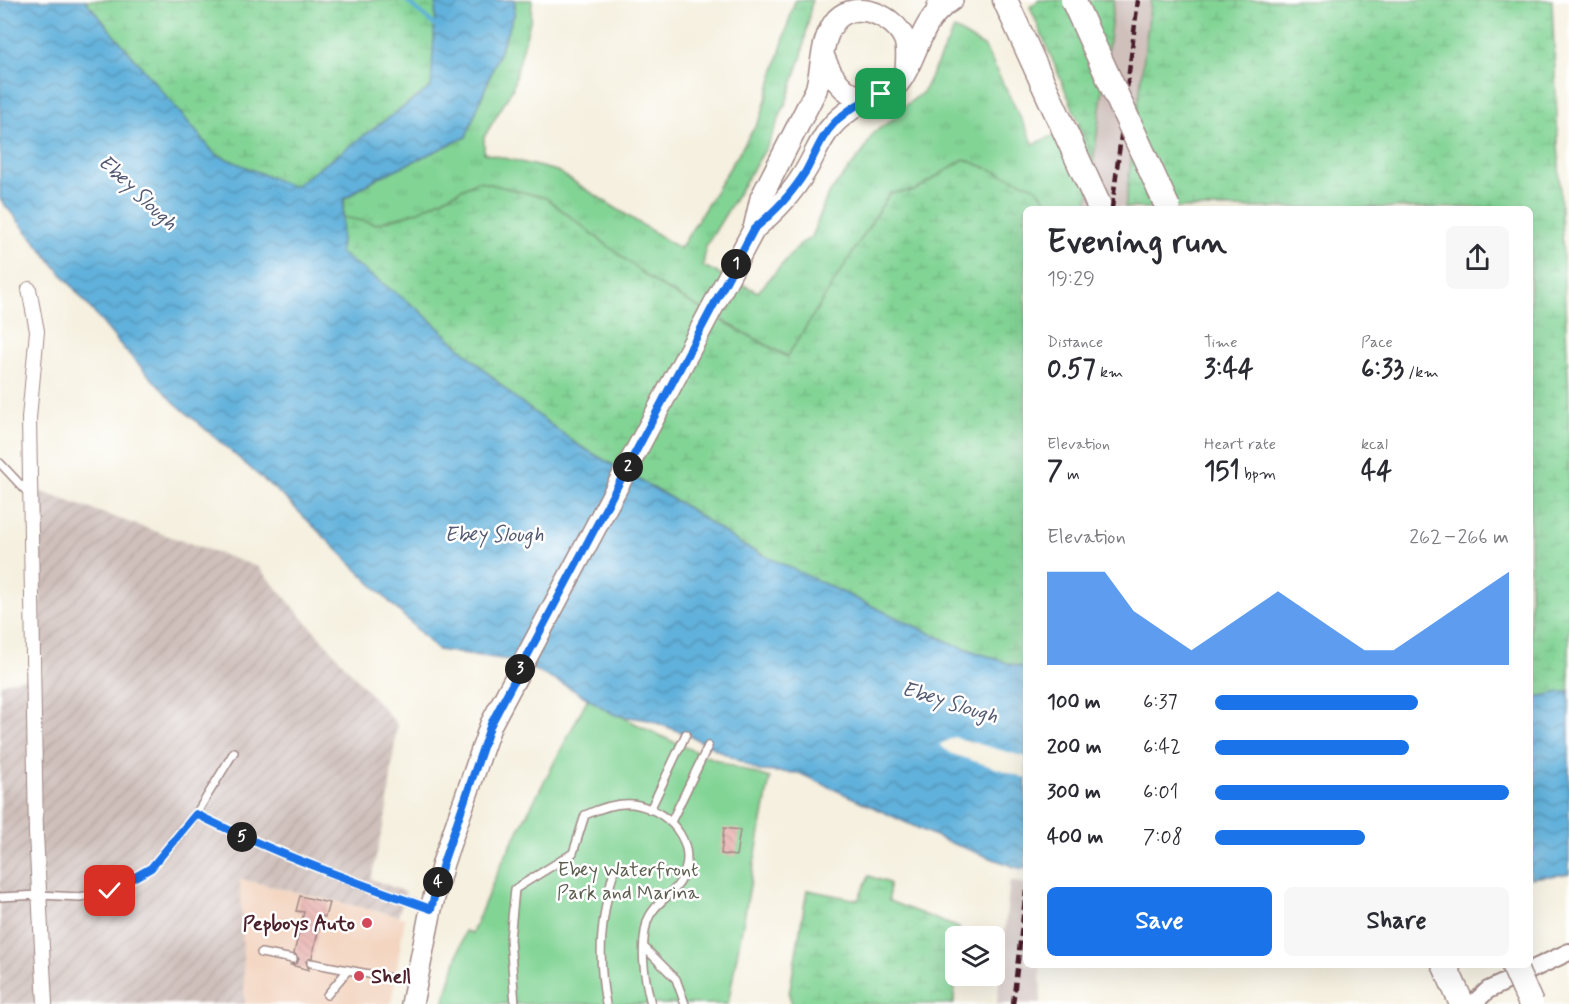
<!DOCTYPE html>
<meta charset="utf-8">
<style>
body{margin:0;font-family:Mynerve,sans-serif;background:#f7f7f7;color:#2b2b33;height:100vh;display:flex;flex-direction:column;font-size:22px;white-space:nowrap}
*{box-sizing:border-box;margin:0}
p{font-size:20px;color:#7c7c81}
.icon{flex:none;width:33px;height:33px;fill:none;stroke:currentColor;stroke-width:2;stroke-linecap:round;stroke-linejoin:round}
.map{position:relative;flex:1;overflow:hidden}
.panel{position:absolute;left:1023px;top:206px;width:510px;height:762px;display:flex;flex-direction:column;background:#fff;border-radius:9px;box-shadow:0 6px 24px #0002}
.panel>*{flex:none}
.buttons{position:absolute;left:945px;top:926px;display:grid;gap:12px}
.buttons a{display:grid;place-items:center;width:60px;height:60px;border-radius:9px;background:#fff;box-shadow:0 6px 24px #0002;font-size:30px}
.pin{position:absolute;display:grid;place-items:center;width:51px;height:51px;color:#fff;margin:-26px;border-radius:12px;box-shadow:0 3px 9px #0006}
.km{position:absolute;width:30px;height:30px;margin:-15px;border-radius:50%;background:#222;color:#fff;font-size:16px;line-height:30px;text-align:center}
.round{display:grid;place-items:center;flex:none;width:63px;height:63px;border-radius:9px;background:#f7f7f7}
.overview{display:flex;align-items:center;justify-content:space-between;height:102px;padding:0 24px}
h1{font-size:33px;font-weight:800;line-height:45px}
.figures{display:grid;grid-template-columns:repeat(3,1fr);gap:9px;height:102px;padding:6px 24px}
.figures div{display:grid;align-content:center}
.figures b{font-size:26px;font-weight:800}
.figures small{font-size:16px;font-weight:400}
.figures p{font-size:16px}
.chart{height:168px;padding:12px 24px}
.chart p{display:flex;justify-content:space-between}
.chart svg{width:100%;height:108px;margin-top:6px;fill:#1a73e8;opacity:.7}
.action{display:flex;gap:12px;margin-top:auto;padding:12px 24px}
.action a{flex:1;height:69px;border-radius:9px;background:#1a73e8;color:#fff;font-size:24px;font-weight:800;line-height:69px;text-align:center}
.action a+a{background:#f7f7f7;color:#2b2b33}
ul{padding:0 24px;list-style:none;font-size:20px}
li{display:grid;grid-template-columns:96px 72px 1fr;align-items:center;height:45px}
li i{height:15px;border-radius:8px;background:#1a73e8}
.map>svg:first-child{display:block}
.built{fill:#f3d4bf}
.industrial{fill:url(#industrial-furrows)}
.railway{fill:#cfc0bb}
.grass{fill:url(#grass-tufts);stroke:#667a60;stroke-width:1.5}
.wetland{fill:url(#wetland-marsh);stroke:#667a60;stroke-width:1.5}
.park{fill:#82d495;stroke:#667a60;stroke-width:1.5}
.water{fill:url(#water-waves);stroke:#556883;stroke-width:1.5}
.pier{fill:#f5f0df}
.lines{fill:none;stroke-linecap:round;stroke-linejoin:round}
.stream{stroke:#60b1db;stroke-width:4.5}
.building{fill:url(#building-back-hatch)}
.service-casing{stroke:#a08885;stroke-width:10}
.minor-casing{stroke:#a08885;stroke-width:16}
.tertiary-casing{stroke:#a08885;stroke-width:20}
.primary-casing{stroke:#a08885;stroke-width:24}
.motorway-casing{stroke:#a08885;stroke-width:27}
.service{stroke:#fff;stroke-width:7}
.minor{stroke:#fff;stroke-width:14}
.tertiary{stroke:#fff;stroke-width:16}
.primary{stroke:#fff;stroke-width:21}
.motorway{stroke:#fff;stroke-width:24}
.rail{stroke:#4a1f2b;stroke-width:4.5;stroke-dasharray:9 4.5;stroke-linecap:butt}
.motorway-bridge-casing{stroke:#a08885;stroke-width:27;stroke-linecap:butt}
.motorway-bridge{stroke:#fff;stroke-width:24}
.route-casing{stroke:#fff;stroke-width:12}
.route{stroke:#1a73e8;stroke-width:8}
.poi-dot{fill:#d1495b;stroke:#fff;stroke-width:2}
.labels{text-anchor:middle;stroke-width:5;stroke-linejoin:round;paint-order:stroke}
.park-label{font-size:20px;fill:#5e5e50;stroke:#fff}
.poi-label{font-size:20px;font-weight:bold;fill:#4a1f2b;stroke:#fff;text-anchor:end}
.water-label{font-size:21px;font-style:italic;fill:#535971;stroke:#fff}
</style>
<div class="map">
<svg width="1569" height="1004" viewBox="0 0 1569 1004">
<defs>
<pattern id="industrial-furrows" width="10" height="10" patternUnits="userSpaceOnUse" patternTransform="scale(1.5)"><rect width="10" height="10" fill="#cfc0bb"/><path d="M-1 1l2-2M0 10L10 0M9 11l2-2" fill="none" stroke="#b3a5a1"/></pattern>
<pattern id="grass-tufts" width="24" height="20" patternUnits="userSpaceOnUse" patternTransform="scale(1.5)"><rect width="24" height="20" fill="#82d495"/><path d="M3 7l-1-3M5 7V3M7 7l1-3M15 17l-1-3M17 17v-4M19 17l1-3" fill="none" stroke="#72b681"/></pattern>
<pattern id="wetland-marsh" width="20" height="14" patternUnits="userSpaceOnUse" patternTransform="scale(1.5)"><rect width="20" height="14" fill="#82d495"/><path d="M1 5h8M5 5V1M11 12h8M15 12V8" fill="none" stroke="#72b681"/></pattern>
<pattern id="water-waves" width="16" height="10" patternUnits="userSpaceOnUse" patternTransform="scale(1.5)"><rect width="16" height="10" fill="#60b1db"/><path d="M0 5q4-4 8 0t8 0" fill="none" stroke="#518fb2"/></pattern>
<pattern id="building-back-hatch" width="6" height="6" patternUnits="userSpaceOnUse" patternTransform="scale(1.5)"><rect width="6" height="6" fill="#e8b0ad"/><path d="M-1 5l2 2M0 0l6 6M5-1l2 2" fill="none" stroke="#c89795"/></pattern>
</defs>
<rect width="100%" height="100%" fill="#fff"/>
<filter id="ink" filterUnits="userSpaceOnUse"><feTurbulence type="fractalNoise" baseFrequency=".0167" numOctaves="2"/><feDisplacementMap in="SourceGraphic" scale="12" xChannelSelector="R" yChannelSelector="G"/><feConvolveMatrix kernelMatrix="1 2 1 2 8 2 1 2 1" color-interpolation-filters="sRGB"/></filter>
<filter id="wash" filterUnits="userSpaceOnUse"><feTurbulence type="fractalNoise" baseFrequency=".008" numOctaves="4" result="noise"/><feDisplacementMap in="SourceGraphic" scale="24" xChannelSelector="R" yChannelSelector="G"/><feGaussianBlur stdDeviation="1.35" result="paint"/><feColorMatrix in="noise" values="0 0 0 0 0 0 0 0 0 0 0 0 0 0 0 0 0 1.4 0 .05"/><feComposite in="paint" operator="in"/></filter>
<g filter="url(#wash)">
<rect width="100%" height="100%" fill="#f5f0df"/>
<path class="built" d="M239,879l166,39 -14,86h-146z"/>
<path class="industrial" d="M39,491l219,76 139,157 -10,86 -16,69 35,13 -8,24 -158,-37 5,125h-245v-320l41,-10z"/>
<path class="railway" d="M1114,0h37l-26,208h-38z
M1010,881l16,3v80l14,1 1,39h-44z"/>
<path class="grass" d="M515,0h17l-1,18 -19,72 -28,47v16l73,18 123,78 81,-132 34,-117h17l-10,55 -15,45 -19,45 -62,101 -3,20 55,26 42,-48 12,-7 15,-41 36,-44 10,-19 26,-18 6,-9 18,-14 31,-63c11,5 19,12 30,17l50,98 46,-20 14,34 -7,50h-36l-14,-20 -73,-29 -50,32 -24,2 -102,164 -131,-73 -111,-86 -68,-17 -59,30 -43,13 -34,-7 2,-18 31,-20 139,-164z"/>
<path class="wetland" d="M85,0h430l-1,15 -48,122 -91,42 -31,20 -1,18 33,7 43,-13 59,-30 68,17 111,86 130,73 103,-164 24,-2 50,-32 73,29 14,20h-25v459l-13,-2 -60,-21 -209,-98 -56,-38 -110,-63 -64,-48 -96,-88 -78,-56 -47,-66 -78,-33z
M1039,0h75l-20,158 -64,-151z
M1151,0h401l17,398v312l-39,7v-509h-405z
M869,876l20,7v18l70,27v8h-3l-2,68h-162l-3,-9 18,-105 51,10z"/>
<path class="park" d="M588,698c58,33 118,62 182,80l-42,226h-285l22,-73 7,2 28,-67z"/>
<path class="water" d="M0,0h85l130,154 78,33 138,-100 5,-87h79l-1,15 -48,122 -91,42 -31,20 -4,54 78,56 96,88 64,48 110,63 56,38 209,98 60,21 13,2v202l-11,-2 -69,-26 -147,-68 -40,-2 -73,-37 -37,-14 -34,-5 -43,-26 -55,-28 -79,-11 -151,-150 -113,-98 -50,-53 -124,-150z
M1569,691v183l-39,4v-180z"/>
<path class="pier" d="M954,737l72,20v21l-74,-24 -13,-9z"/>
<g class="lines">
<path class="stream" d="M406,0l32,28"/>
</g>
<g id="blocks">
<path class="building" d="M724,828l16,2 -4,26 -15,-2z
M300,896l29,7 -4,14 -3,-1 -10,41 -6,4 3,9 -18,-5 6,-2 2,-4 -5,-6 10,-41 -8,-1z"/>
</g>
</g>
<g filter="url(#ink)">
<use href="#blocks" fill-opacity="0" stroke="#a08885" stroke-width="1.5"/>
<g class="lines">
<defs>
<path id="service" d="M0,463l29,31
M650,810l36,-76
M196,814c75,38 153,66 233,94
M671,822l37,-76
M0,897l39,-2 41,2 29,-6 42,-23 45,-54 38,-62
M644,947l32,32 9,25
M261,953l32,6
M311,963l79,15 23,2
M327,995l21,-25
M515,1004l-5,-65 5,-50 58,-36 12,-38c15,-7 31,-13 48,-11 34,5 65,37 50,72 -7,19 -30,26 -36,46 -7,28 -3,54 4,82
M606,1004c-9,-49 -5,-86 8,-134"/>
<path id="minor" d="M29,289l8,42 -8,87 7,416 9,170"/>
<path id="tertiary" d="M1473,1004l15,-14 81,-38"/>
<path id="primary" d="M823,55c9,24 27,51 56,40 8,-3 17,-7 22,-15 18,-28 20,-62 51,-80
M754,229c21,-18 38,-35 52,-59 9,-15 14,-31 26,-44 10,-12 24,-20 37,-28
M412,1004l19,-95 12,-46 48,-139 263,-495 7,-31 55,-108c7,-24 4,-51 21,-71 20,-19 56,-4 67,19 4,9 3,21 2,32"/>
<path id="motorway" d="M1005,0l95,208
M939,8l6,-8
M1444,964l18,40"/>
</defs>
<use href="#service" class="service-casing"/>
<use href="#minor" class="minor-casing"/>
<use href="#tertiary" class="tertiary-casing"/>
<use href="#primary" class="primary-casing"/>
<use href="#motorway" class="motorway-casing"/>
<use href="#service" class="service"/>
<use href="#minor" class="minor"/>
<use href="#tertiary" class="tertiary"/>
<use href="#primary" class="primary"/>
<use href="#motorway" class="motorway"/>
<path class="rail" d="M1112,208l26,-208
M1013,1004l13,-114"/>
<defs>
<path id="motorway-bridge" d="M1073,0l95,208
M1513,964l18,40"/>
</defs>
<use href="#motorway-bridge" class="motorway-bridge-casing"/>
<use href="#motorway-bridge" class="motorway-bridge"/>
</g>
</g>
<g class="lines" filter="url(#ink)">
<defs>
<path id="route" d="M110,891l41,-23 45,-54c76,38 155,67 235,95l12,-46 48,-139 263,-495c21,-18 37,-34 52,-58 6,-11 11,-23 17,-33 12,-21 35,-36 58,-44"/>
</defs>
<use href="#route" class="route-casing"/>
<use href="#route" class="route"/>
</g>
<g class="poi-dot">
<circle cx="367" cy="923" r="6"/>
<circle cx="359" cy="976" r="6"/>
</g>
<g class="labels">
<g class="park-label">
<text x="628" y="876">Ebey Waterfront<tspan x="628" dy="23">Park and Marina</tspan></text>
</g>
<g class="poi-label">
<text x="355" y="930">Pepboys Auto</text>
<text x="371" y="983" text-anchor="start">Shell</text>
</g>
<g class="water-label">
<text transform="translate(138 192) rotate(43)" y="7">Ebey Slough</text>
<text x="494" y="541">Ebey Slough</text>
<text transform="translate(950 702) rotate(17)" y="7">Ebey Slough</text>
</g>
</g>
</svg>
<div class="buttons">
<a><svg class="icon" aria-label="layers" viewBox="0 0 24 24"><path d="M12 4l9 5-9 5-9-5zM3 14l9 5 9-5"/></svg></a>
</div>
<div class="pin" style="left:881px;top:94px;background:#1e9e55"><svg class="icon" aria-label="arrive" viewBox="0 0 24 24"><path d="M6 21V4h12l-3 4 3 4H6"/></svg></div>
<div class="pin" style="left:110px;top:891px;background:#d93025"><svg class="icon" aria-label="check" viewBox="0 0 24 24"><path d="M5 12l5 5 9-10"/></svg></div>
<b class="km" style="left:736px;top:264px">1</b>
<b class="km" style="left:628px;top:467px">2</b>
<b class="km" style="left:520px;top:669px">3</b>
<b class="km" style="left:438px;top:882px">4</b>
<b class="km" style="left:242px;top:837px">5</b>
<section class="panel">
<div class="overview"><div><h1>Evening run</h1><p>19:29</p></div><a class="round"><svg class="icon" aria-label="share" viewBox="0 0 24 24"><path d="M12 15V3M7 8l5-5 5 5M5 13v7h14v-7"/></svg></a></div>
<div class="figures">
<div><p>Distance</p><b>0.57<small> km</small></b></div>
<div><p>Time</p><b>3:44</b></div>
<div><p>Pace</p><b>6:33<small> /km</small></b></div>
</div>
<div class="figures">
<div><p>Elevation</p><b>7<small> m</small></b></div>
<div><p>Heart rate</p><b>151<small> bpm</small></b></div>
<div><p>kcal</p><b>44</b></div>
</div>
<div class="chart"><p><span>Elevation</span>262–266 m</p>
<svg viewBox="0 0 160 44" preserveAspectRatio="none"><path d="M0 44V6L10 6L20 6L30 22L40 30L50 38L60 30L70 22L80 14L90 22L100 30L110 38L120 38L130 30L140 22L150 14L160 6V44z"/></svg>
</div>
<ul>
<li><b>100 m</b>6:37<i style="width:69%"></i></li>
<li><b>200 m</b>6:42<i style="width:66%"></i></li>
<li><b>300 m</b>6:01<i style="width:100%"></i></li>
<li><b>400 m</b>7:08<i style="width:51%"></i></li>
</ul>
<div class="action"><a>Save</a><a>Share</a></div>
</section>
</div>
